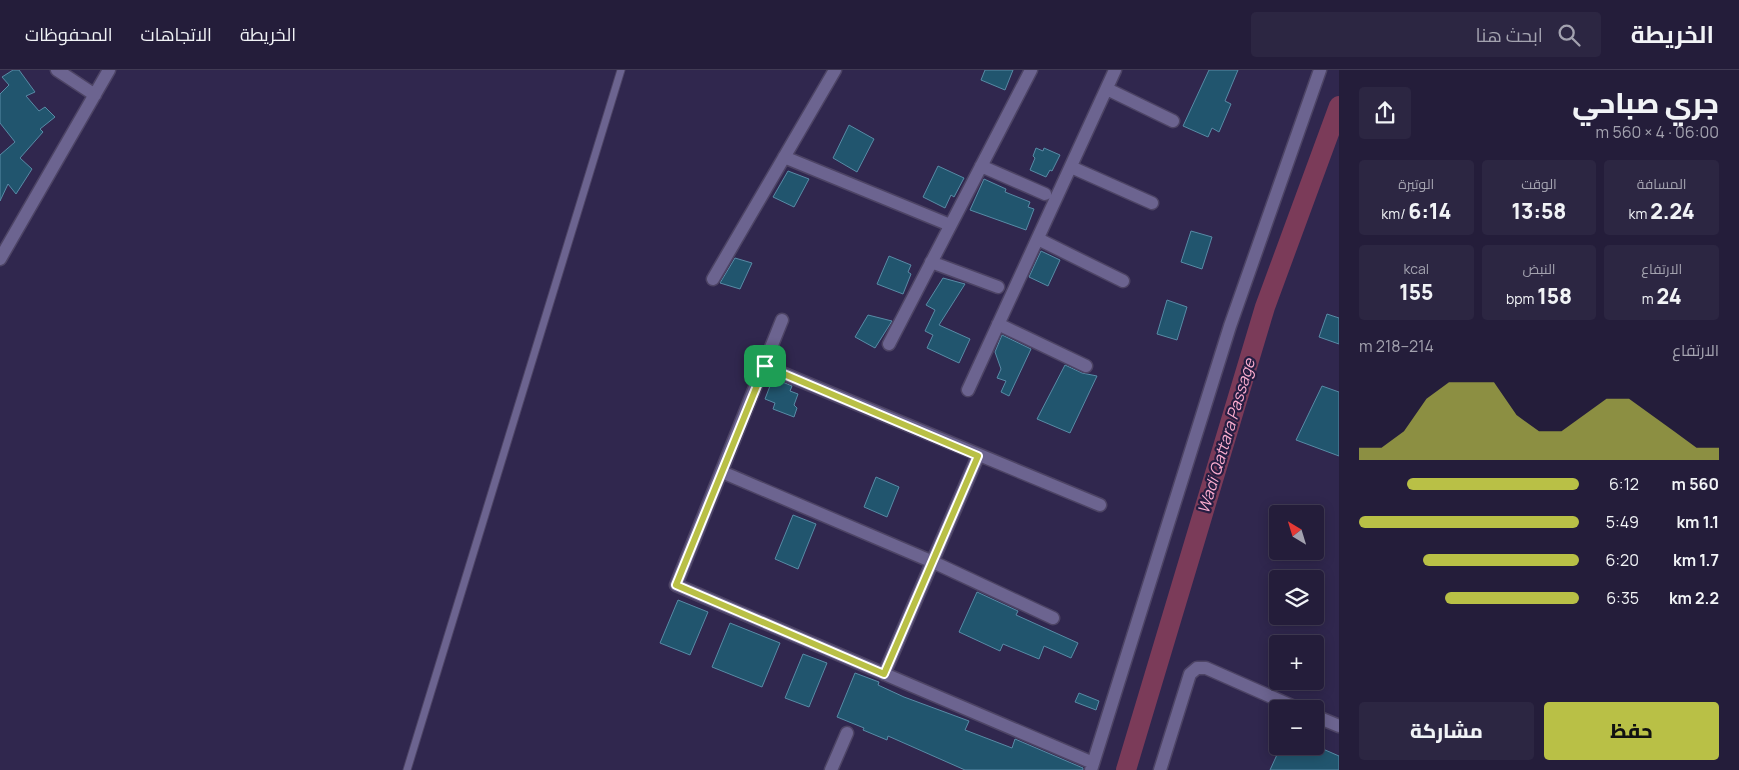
<!DOCTYPE html>
<html lang="ar">
<meta charset="utf-8">
<style>
body{margin:0;font-family:Manrope,Cairo,sans-serif;background:#2c2642;color:#f1f3f6;direction:rtl;height:100vh;display:flex;flex-direction:column;font-size:19px;white-space:nowrap}
*{box-sizing:border-box;margin:0}
p{font-size:16px;color:#a3a2af}
.icon{flex:none;width:28px;height:28px;fill:none;stroke:currentColor;stroke-width:2;stroke-linecap:round;stroke-linejoin:round}
.map{position:relative;flex:1;overflow:hidden;direction:ltr}
.sheet{display:flex;flex-direction:column;background:#241d3a;width:400px}
.sheet>*{flex:none}
.needle{width:32px;rotate:322deg}
.buttons{position:absolute;left:1269px;top:435px;display:grid;gap:10px}
.buttons a{display:grid;place-items:center;width:55px;height:55px;border-radius:5px;background:#241d3a;box-shadow:0 2px 12px #0003,0 0 0 1px #413b54;font-size:25px}
.pin{position:absolute;display:grid;place-items:center;width:42px;height:42px;color:#fff;margin:-21px;border-radius:10px;box-shadow:0 2px 8px #0006}
.round{display:grid;place-items:center;flex:none;width:52px;height:52px;border-radius:5px;background:#2c2642}
.summary{display:flex;align-items:center;justify-content:space-between;height:85px;padding:0 20px}
h1{font-size:28px;font-weight:800;line-height:38px}
.metrics{display:grid;grid-template-columns:repeat(3,1fr);gap:8px;height:85px;padding:5px 20px}
.metrics div{display:grid;align-content:center;border-radius:5px;background:#2c2642;text-align:center}
.metrics b{font-size:21px;font-weight:800}
.metrics small{font-size:14px;font-weight:400}
.metrics p{font-size:14px}
.chart{height:140px;padding:10px 20px}
.chart p{display:flex;justify-content:space-between}
.chart svg{width:100%;height:90px;margin-top:5px;fill:#b9c046;opacity:.7}
.cta{display:flex;gap:10px;margin-top:auto;padding:10px 20px}
.cta a{flex:1;height:58px;border-radius:5px;background:#b9c046;color:#111;font-size:20px;font-weight:800;line-height:58px;text-align:center}
.cta a+a{background:#2c2642;color:#f1f3f6}
ul{padding:0 20px;list-style:none;font-size:16px}
li{display:grid;grid-template-columns:80px 60px 1fr;align-items:center;height:38px}
li i{height:12px;border-radius:6px;background:#b9c046}
header{display:flex;align-items:center;gap:30px;box-sizing:border-box;height:70px;padding:0 25px;background:#241d3a;border-bottom:1px solid #413b54}
header strong{font-size:24px}
nav{display:flex;gap:28px;margin-inline-start:auto;font-size:18px}
.search{width:350px;height:45px;background:#2c2642;display:flex;align-items:center;gap:12px;box-sizing:border-box;padding:0 18px;border-radius:5px;color:#a3a2af;font-size:19px}
main{display:flex;flex:1;min-height:0}
.map>svg:first-child{display:block}
.lines{fill:none;stroke-linecap:round;stroke-linejoin:round}
.river{stroke:#7b3b59;stroke-width:20}
.building{fill:#21556e;stroke:#588ba6}
.lane-casing{stroke:#4d4465;stroke-width:9}
.street-casing{stroke:#4d4465;stroke-width:15}
.lane{stroke:#6c6490;stroke-width:7}
.street{stroke:#6c6490;stroke-width:12}
.route-casing{stroke:#fff;stroke-width:10}
.route{stroke:#b9c046;stroke-width:6}
.labels{text-anchor:middle;stroke-width:4.5;stroke-linejoin:round;paint-order:stroke}
.water-label{font-size:16px;font-style:italic;fill:#fcadcf;stroke:#261d42}
</style>
<header>
<strong>الخريطة</strong>
<div class="search"><svg class="icon" aria-label="search" viewBox="0 0 24 24"><circle cx="10" cy="10" r="6"/><path d="M15 15l6 6"/></svg>ابحث هنا</div>
<nav><a>الخريطة</a><a>الاتجاهات</a><a>المحفوظات</a></nav>
</header>
<main>
<section class="sheet">
<div class="summary"><div><h1>جري صباحي</h1><p>06:00 · 4 × 560 m</p></div><a class="round"><svg class="icon" aria-label="share" viewBox="0 0 24 24"><path d="M12 15V3M7 8l5-5 5 5M5 13v7h14v-7"/></svg></a></div>
<div class="metrics">
<div><p>المسافة</p><b>2.24<small> km</small></b></div>
<div><p>الوقت</p><b>13:58</b></div>
<div><p>الوتيرة</p><b>6:14<small> /km</small></b></div>
</div>
<div class="metrics">
<div><p>الارتفاع</p><b>24<small> m</small></b></div>
<div><p>النبض</p><b>158<small> bpm</small></b></div>
<div><p>kcal</p><b>155</b></div>
</div>
<div class="chart"><p><span>الارتفاع</span>214–218 m</p>
<svg viewBox="0 0 160 44" preserveAspectRatio="none"><path d="M0 44V38L10 38L20 30L30 14L40 6L50 6L60 6L70 22L80 30L90 30L100 22L110 14L120 14L130 22L140 30L150 38L160 38V44z"/></svg>
</div>
<ul>
<li><b>560 m</b>6:12<i style="width:78%"></i></li>
<li><b>1.1 km</b>5:49<i style="width:100%"></i></li>
<li><b>1.7 km</b>6:20<i style="width:71%"></i></li>
<li><b>2.2 km</b>6:35<i style="width:61%"></i></li>
</ul>
<div class="cta"><a>حفظ</a><a>مشاركة</a></div>
</section>
<div class="map">
<svg width="1339" height="700" viewBox="0 0 1339 700">
<rect width="100%" height="100%" fill="#30274e"/>
<g class="lines">
<path class="river" d="M1126,700l139,-463 74,-201"/>
</g>
<path class="building" d="M13,0h6l16,22 -9,4 13,15 6,-4 10,10 -15,12 3,3 -23,26 12,11 -16,25 -8,-10 -8,17v-46l15,-13 -15,-19v-29l9,-9 -7,-8z
M985,0h28l-8,20 -24,-10z
M1209,0h29l-13,31 6,3 -12,28 -7,-4 -4,9 -25,-11z
M849,55l25,14 -17,33 -24,-14z
M1036,78l7,3 1,-3 16,7 -8,16 -2,-1 -4,7 -16,-7 5,-12 -2,-2z
M938,96l26,12 -10,19 -3,-2 -6,13 -22,-11z
M788,101l21,8 -15,28 -21,-10z
M984,109l22,10 -1,3 25,10 -2,5 6,2 -8,21 -56,-20z
M1191,161l21,6 -10,32 -21,-7z
M1041,181l19,9 -12,26 -19,-9z
M889,186l22,9 -3,7 3,2 -8,20 -26,-10z
M735,188l17,5 -12,26 -20,-6z
M943,208l22,6 -26,41 31,14 -11,24 -32,-15 6,-13 -8,-4 10,-21 -9,-5z
M1167,230l20,7 -10,33 -20,-6z
M1327,244l12,4v26l-20,-7z
M868,245l24,6 -17,27 -20,-11z
M1002,265l29,14 -22,47 -8,-4 5,-11 -9,-3 4,-9 -6,-17z
M1065,295l17,8 15,3 -27,57 -33,-14z
M773,308l19,8 -2,5 8,3 -4,11 3,3 -3,9 -21,-8 2,-6 -10,-4z
M1322,316l17,6v64l-43,-16z
M876,407l23,10 -12,30 -23,-10z
M793,445l23,9 -18,45 -23,-10z
M977,522l41,19 -2,4 62,28 -7,15 -27,-12 -5,13 -36,-15 -3,7 -41,-19z
M678,530l30,12 -18,43 -30,-12z
M730,553l50,20 -18,44 -50,-20z
M803,584l24,9 -18,44 -24,-9z
M855,603l24,9 -1,3 26,12 65,24 -4,9 47,18 3,-9 68,29v2h-118l-77,-34 -1,4 -24,-10 1,-2 -27,-11z
M1079,623l20,8 -3,9 -21,-8z
M1281,676l17,7 2,-5 12,5 4,-7 23,10v14h-69z"/>
<g class="lines">
<defs>
<path id="lane" d="M407,700l214,-700"/>
<path id="street" d="M57,0l38,25
M1107,19l66,32
M784,87l166,68
M981,96l64,28
M1071,97l81,36
M1038,169l85,42
M0,189l109,-189
M931,192l67,25
M713,209l122,-209
M782,250l-106,265 417,178
M998,254l88,42
M889,274l142,-274
M765,296l335,139
M968,320l147,-320
M722,402l211,90 120,56
M884,604l94,-218
M1315,646l24,10
M831,700l16,-37
M1091,700l139,-444 90,-256
M1160,700l30,-96 7,-6h9l93,41"/>
</defs>
<use href="#lane" class="lane-casing"/>
<use href="#street" class="street-casing"/>
<use href="#lane" class="lane"/>
<use href="#street" class="street"/>
</g>
<g class="lines">
<defs>
<path id="route" d="M765,296l213,90 -94,218 -208,-89z"/>
</defs>
<use href="#route" class="route-casing"/>
<use href="#route" class="route"/>
</g>
<g class="labels">
<g class="water-label">
<text transform="translate(1226 366) rotate(-73)" y="6">Wadi Qattara Passage</text>
</g>
</g>
</svg>
<div class="buttons">
<a><svg class="needle" viewBox="-14 -14 28 28"><path d="M0-13l5 13h-10z" fill="#e53935"/><path d="M0 13l5-13h-10z" fill="#a3a2af"/></svg></a>
<a><svg class="icon" aria-label="layers" viewBox="0 0 24 24"><path d="M12 4l9 5-9 5-9-5zM3 14l9 5 9-5"/></svg></a>
<a>+</a>
<a>−</a>
</div>
<div class="pin" style="left:765px;top:296px;background:#1e9e55"><svg class="icon" aria-label="arrive" viewBox="0 0 24 24"><path d="M6 21V4h12l-3 4 3 4H6"/></svg></div>
</div>
</main>
